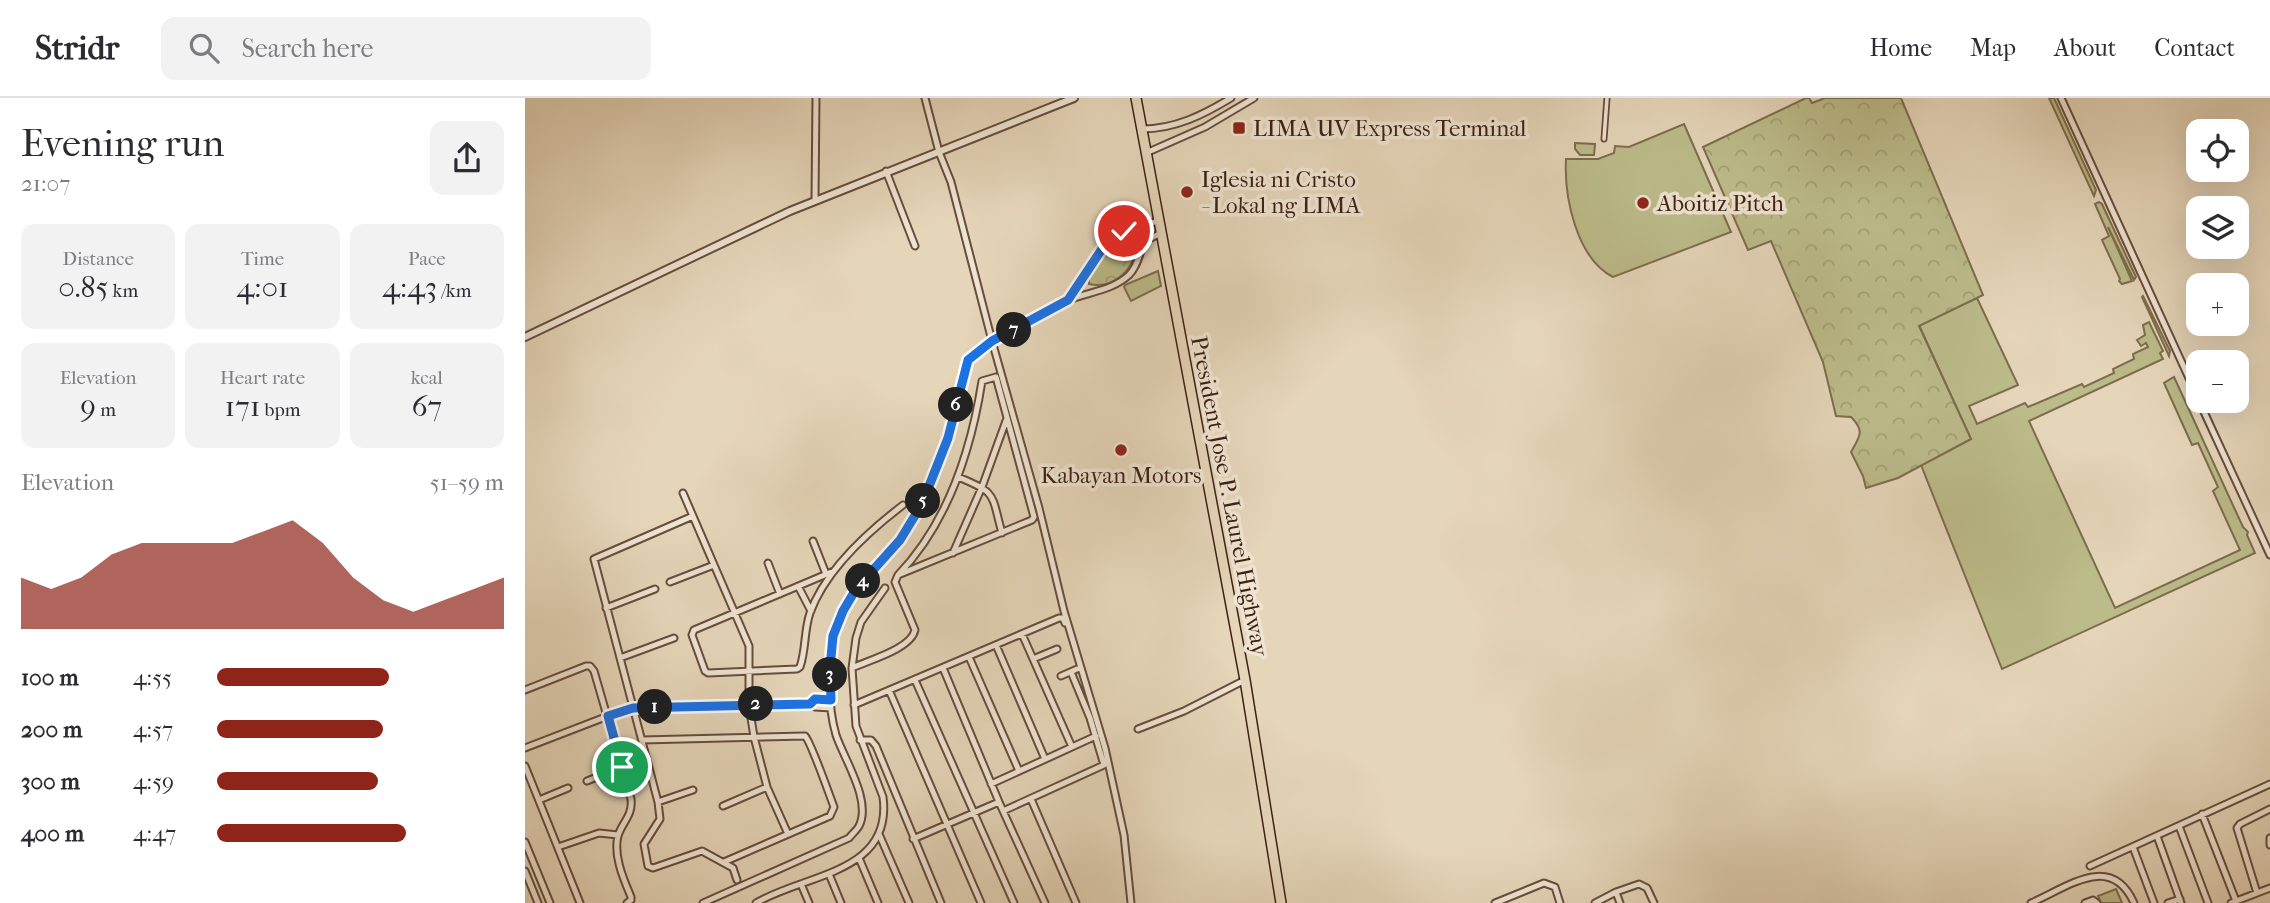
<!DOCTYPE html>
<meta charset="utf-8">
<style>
body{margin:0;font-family:"IM FELL French Canon",serif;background:#f2f2f3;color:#2b2b33;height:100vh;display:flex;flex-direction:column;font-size:26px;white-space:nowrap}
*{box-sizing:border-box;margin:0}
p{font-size:23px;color:#7c7c81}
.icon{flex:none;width:38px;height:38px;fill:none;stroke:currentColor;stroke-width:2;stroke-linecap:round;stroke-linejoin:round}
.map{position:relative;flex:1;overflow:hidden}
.sheet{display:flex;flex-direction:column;background:#fff;width:525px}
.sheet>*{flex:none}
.controls{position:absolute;left:1661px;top:21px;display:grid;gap:14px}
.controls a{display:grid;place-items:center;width:63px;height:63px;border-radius:14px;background:#fff;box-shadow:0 7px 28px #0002;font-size:35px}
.pin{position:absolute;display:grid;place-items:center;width:60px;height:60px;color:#fff;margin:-30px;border:4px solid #fff;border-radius:50%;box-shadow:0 2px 7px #0007}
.km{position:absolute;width:35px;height:35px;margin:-18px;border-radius:50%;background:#222;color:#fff;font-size:19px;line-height:35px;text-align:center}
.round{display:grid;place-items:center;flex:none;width:74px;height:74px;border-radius:14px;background:#f2f2f3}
.overview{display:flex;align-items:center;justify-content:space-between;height:119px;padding:0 21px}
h1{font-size:38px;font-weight:600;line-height:52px}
.metrics{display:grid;grid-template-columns:repeat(3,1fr);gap:10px;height:119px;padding:7px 21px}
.metrics div{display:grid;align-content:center;border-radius:14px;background:#f2f2f3;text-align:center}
.metrics b{font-size:30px;font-weight:600}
.metrics small{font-size:19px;font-weight:400}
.metrics p{font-size:19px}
.chart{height:196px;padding:14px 21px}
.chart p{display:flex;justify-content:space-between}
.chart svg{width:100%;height:126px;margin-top:7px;fill:#8f2418;opacity:.7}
ul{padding:0 21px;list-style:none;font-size:23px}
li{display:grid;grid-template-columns:112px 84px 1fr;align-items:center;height:52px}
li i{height:18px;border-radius:9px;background:#8f2418}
header{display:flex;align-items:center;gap:42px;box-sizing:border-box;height:98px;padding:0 35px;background:#fff;border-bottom:2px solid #e1e1e2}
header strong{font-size:33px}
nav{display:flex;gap:38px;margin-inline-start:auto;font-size:24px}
.search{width:490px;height:63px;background:#f2f2f3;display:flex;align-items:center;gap:18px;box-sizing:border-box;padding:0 24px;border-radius:14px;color:#7c7c81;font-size:26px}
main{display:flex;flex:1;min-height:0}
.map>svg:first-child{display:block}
.green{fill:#bcbb8a;stroke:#7d6d4e;stroke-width:2}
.forest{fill:url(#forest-crowns);stroke:#7d6d4e;stroke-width:2}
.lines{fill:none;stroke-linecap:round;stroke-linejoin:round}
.pedestrian-casing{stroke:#684c3c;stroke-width:7}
.minor-casing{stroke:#684c3c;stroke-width:9}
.tertiary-casing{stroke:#684c3c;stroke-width:10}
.trunk-casing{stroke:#3e1f13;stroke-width:12}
.pedestrian{stroke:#eee4d2;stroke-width:3.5}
.minor{stroke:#eee4d2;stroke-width:5}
.tertiary{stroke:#eee4d2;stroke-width:6}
.trunk{stroke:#e5d5b9;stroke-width:9}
.route-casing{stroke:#fff;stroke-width:14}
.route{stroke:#1a73e8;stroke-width:9}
.poi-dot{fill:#8f2418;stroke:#eee4d2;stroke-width:2.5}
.labels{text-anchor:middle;stroke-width:7;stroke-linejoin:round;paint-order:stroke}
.poi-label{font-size:23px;fill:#3e1f13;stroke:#eee4d2;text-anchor:start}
.street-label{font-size:23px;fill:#3e1f13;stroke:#eee4d2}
</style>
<header>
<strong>Stridr</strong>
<div class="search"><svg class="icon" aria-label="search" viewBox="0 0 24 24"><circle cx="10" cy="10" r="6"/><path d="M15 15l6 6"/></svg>Search here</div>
<nav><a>Home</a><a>Map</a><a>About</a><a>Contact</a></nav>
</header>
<main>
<section class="sheet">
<div class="overview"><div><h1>Evening run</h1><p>21:07</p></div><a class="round"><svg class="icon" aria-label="share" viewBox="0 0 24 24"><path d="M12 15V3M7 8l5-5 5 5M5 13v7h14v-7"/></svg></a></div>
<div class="metrics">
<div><p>Distance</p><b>0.85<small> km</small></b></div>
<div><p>Time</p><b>4:01</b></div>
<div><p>Pace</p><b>4:43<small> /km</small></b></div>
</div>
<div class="metrics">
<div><p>Elevation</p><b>9<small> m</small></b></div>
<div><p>Heart rate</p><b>171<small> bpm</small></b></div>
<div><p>kcal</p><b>67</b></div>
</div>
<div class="chart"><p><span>Elevation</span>51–59 m</p>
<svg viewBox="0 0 160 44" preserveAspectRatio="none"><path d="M0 44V26L10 30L20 26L30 18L40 14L50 14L60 14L70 14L80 10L90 6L100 14L110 26L120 34L130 38L140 34L150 30L160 26V44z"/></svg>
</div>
<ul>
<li><b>100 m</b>4:55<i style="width:60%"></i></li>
<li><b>200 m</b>4:57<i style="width:58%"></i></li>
<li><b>300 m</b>4:59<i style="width:56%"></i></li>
<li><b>400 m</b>4:47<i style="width:66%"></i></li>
</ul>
</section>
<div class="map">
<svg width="1745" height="805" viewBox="0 0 1745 805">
<defs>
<pattern id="forest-crowns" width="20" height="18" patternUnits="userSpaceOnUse" patternTransform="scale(1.75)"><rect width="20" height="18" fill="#bcbb8a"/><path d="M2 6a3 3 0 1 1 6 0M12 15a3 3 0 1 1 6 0" fill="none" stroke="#a3a076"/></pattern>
</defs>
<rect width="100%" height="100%" fill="#e5d5b9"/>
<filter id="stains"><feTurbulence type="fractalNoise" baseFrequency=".00286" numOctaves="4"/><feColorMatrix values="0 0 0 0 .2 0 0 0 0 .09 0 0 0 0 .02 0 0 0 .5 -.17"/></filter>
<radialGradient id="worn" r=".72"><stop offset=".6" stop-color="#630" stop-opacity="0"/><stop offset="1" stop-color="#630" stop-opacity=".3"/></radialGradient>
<path class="green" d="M1524,0h5l42,92 -2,6z
M1159,26l47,108 -118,45c-37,-19 -49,-81 -47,-118h32l16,-6 1,-7 14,1z
M1050,45l20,1 -1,11h-14l-5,-6z
M1574,104l3,2 34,73 -2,3 -26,-53 24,54 -10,3 -3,-3 1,-2 -18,-39 7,-4 -14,-32z
M633,173l3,15 -30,15 -7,-14 1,-2z
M1618,198l27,55 -1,5 -27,-59z
M1452,200l41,87 -49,21 8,18 48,-21 3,4 54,-23 2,3 30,-14 -1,-4 21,-10 -1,-5 15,-7 -2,-4 -5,3 -4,-6 8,-5 -2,-10 6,-3 14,29 -3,2 3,6 -134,62 86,187 125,-58 -27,-59 5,-4 -20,-44 -6,2 -28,-62 10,-6 69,150 5,5 -1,3 8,18 -253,116 -81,-204 50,-26 -52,-114z
M1591,791l6,14h-21l-3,-7z"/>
<path class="forest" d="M1281,0h3l3,5 13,-5h76l82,197 -64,31 52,113 -73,39 -32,10 -3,-12 -12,-24c9,-16 14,-21 0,-35l-15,-1 -13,-54 -52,-121 -23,9 -45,-103z
M597,141h9l5,5c1,23 -22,46 -47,40v-5l24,-35z"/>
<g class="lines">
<defs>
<path id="pedestrian" d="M1079,41l3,-41"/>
<path id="minor" d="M400,0l14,54 12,30 41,159 47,167 25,103 41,137 19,87 7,68
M1536,0l137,300
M617,31c33,0 61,-14 89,-31
M621,55l59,-26 49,-29
M361,73l29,75
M290,102l1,-102
M544,202c16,-20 26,-52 48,-66 12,-7 29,-10 42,-13
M1674,303l71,154
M433,379c40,16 33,17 44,56
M158,395l66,153v59l5,32 13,50 21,47
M168,418l-99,43 64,243 2,17 -16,25 4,22 5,2 49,-17 31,17 4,12
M288,443l13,33
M428,455l29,-66 25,-69
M243,465l12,31
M309,473l-140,59 -2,5 13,36 3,2 89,-4 3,-2c6,-17 4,-37 10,-54 15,-42 59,-82 93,-108
M145,484l44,-17
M273,488l13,25
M81,510l49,-19
M497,536l50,113
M471,547l49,114
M444,559l50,114
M95,560l54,-20
M508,561l24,-10
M327,570c17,-8 59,-19 63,-38l-20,-48 3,-7 134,-55 2,-3 -38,-140 -14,4c-11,70 -34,142 -84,194
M418,570l56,134 46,101
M536,578l16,-7
M390,582l99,223
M0,592l61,-24h4l4,5 37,128c2,17 -9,23 -13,37 -5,20 6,44 13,61v3l-4,3
M364,592l92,213
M285,606l5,-5 16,1
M329,607l205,-87h4l2,5
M613,631l46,-18 61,-31
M117,642l163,-4c6,6 24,58 29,71l-4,9 -106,46
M335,642h11l5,6 65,157
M0,650l83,-32 25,-8 177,-4 5,3 16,1
M0,668l55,137
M62,683l35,-14
M466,686l105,-48
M506,701l45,104
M14,702l29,-12
M133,704l35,-12
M198,708l44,-19
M478,713l101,-46 -14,-47 -19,-46
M1677,716l34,87
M1654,728l29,77
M354,736l30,69
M1632,738l24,67
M1745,740v7
M388,741l86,-37
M0,744l25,61
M33,749l41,-14 19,2
M1608,749l21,56
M334,760l19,45
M1565,768l180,-82
M0,773l13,32
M304,776l12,29
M276,786l8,19
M1091,794l4,11
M1732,795l-20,-65 3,-4 30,-15
M178,805l146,-65c3,-4 8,-8 10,-12 13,-25 -15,-67 -23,-91 -10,-34 -9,-94 7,-125 14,-28 39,-46 57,-70 22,-29 37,-66 48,-101 5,-19 12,-69 22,-82 10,-13 78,-48 96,-56 21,-9 46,-10 63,-26 10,-10 10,-23 16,-34l16,-8
M231,805c48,-29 137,-29 127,-106l-27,-71 -4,-58 4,-30 5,-16 24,-34
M970,805l49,-20 11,4 5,16
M1070,805l21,-11 23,-8 8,4 7,15
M1506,805c37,-16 80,-51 103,0
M1560,805l8,-3 4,3
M1643,805l12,-4
M1706,805l39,-15"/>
<path id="tertiary" d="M0,239l265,-126 284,-113"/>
<path id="trunk" d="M611,0l109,582 36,223"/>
</defs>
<use href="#pedestrian" class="pedestrian-casing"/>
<use href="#minor" class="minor-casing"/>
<use href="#tertiary" class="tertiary-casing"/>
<use href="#trunk" class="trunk-casing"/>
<use href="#pedestrian" class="pedestrian"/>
<use href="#minor" class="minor"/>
<use href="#tertiary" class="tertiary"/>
<use href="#trunk" class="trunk"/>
</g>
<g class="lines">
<defs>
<path id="route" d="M97,669l-14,-51 25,-8 177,-4 5,-5 16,1 -1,-32 3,-32 10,-25 13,-22 44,-49 22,-36 26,-66 20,-78 24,-19 76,-41 36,-54 10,-10 10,-5"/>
</defs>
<use href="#route" class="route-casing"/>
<use href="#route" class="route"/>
</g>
<g class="poi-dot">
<rect x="707" y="23" width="14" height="14" rx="3.5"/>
<circle cx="662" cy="94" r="7"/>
<circle cx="1118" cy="105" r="7"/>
<circle cx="596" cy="352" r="7"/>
</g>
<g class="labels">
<g class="poi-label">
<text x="728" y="38">LIMA UV Express Terminal</text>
<text x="676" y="89">Iglesia ni Cristo<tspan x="676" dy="26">- Lokal ng LIMA</tspan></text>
<text x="1132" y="113">Aboitiz Pitch</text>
<text x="596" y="385" text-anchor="middle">Kabayan Motors</text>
</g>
<g class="street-label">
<text transform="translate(705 398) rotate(79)" y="8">President Jose P. Laurel Highway</text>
</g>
</g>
<rect width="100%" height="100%" filter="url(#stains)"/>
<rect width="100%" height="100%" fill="url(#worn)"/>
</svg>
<div class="controls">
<a><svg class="icon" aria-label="locate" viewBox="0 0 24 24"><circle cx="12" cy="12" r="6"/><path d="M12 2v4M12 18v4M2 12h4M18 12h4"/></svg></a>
<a><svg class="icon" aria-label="layers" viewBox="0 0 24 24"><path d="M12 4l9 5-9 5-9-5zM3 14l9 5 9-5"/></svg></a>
<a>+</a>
<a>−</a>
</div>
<div class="pin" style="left:97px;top:669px;background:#1e9e55"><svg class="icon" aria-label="arrive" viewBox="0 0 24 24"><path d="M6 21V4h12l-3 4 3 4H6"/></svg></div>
<div class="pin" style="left:599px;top:133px;background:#d93025"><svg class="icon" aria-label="check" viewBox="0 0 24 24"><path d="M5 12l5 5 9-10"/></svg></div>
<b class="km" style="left:130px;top:609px">1</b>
<b class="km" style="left:231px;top:606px">2</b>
<b class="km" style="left:305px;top:577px">3</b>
<b class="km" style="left:338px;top:483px">4</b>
<b class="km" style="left:398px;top:403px">5</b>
<b class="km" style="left:431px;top:307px">6</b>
<b class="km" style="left:489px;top:232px">7</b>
</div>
</main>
